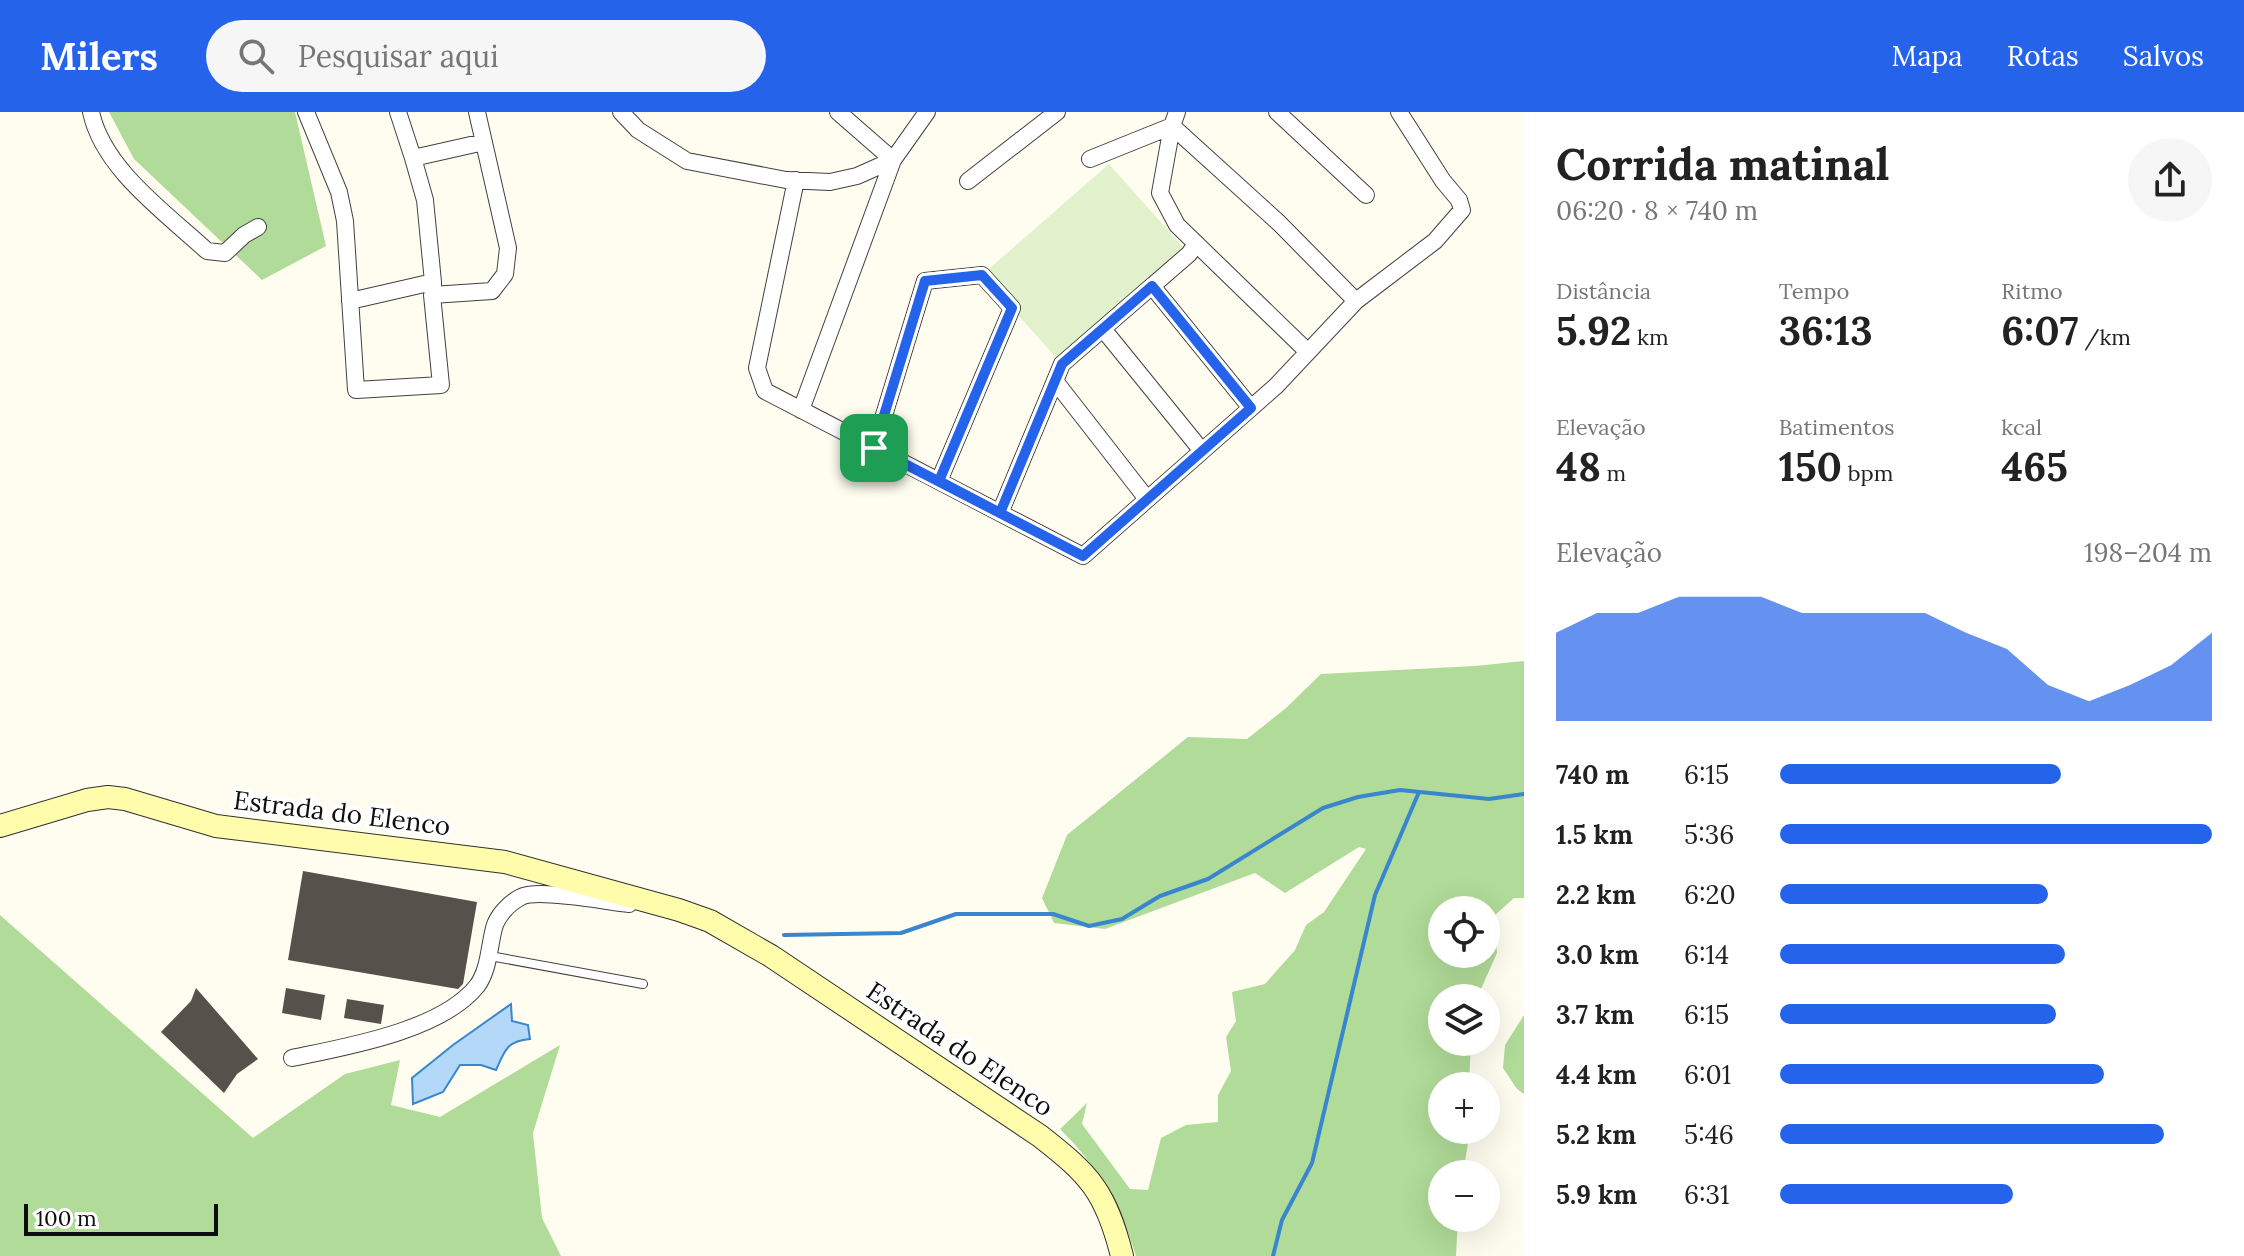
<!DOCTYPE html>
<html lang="pt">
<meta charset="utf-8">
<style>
body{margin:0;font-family:Lora,serif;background:#f6f6f6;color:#222;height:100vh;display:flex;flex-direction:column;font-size:30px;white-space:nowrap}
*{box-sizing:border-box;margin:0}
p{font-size:26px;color:#767676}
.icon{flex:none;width:44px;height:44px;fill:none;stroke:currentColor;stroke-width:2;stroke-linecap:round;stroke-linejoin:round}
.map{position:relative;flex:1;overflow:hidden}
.side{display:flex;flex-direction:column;background:#fff;width:720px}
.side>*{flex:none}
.tools{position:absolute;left:1428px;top:784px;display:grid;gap:16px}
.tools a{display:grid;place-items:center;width:72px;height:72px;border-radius:50%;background:#fff;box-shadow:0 8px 32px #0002;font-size:40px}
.scale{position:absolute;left:24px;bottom:20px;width:194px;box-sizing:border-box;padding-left:8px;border:4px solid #0e0e0e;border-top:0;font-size:22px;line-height:28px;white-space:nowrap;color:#0e0e0e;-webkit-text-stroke:6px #fff;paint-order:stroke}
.pin{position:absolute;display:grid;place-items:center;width:68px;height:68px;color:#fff;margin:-34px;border-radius:16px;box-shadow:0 4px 12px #0006}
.round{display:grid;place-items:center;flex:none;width:84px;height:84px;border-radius:42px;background:#f6f6f6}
.head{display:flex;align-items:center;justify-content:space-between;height:136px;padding:0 32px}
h1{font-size:44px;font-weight:700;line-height:60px}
.metrics{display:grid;grid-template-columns:repeat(3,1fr);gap:12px;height:136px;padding:8px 32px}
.metrics div{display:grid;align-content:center}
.metrics b{font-size:40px;font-weight:700}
.metrics small{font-size:22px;font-weight:400}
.metrics p{font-size:22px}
.chart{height:224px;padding:16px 32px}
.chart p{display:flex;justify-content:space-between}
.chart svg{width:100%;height:144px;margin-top:8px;fill:#2563eb;opacity:.7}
ul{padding:0 32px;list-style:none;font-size:26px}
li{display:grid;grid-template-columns:128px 96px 1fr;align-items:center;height:60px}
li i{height:20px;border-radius:10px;background:#2563eb}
header{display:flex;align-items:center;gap:48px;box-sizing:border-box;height:112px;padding:0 40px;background:#2563eb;color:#fff}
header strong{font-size:38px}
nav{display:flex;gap:44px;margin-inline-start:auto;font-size:28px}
.search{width:560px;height:72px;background:#f6f6f6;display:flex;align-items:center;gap:20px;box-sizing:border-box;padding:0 28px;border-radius:44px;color:#767676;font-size:30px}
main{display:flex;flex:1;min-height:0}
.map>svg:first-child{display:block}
.forest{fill:#b0db98;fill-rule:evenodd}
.pitch{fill:#e0f1cb}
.water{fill:#b4d8f7;stroke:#3a86ce;stroke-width:2}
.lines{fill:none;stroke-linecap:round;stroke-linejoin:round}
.stream{stroke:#3a86ce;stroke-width:4}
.building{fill:#57514b}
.lane-casing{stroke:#414141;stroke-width:10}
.street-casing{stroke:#414141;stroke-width:18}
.secondary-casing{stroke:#303030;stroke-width:24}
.lane{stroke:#fff;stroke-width:8}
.street{stroke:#fff;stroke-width:16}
.secondary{stroke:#fffdab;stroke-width:22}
.route-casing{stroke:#fff;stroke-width:16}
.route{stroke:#2563eb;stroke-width:10}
.labels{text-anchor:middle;stroke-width:8;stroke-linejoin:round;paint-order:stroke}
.street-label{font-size:26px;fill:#0e0e0e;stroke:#fff}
</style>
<header>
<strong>Milers</strong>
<div class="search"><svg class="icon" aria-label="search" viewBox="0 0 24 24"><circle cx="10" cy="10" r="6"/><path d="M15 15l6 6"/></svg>Pesquisar aqui</div>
<nav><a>Mapa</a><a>Rotas</a><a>Salvos</a></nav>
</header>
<main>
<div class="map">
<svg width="1524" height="1144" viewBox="0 0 1524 1144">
<rect width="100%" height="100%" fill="#fffdf0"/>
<path class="forest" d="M109,0h186l31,134 -64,34 -128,-121z
M1524,549v237h-10l-20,18 3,37 -20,45h-35v44h29l-2,44h-27v44h28l-7,44h-21v44h16l-2,38h-320c-15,-50 -38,-89 -76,-127l27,-26 -5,21 48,65 18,1 13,-52 25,-13 32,-3v-27l13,-24 -5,-34 10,-16 -4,-29 33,-8 30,-34 11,-25 18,-13 42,-63 -7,-2 -74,46 -30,-20 -150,56 -51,-6 -12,-25 25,-63 121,-98 59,2 39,-31 35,-34 154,-8zM1486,798v44h-44v-44z
M0,803l253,223 92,-64 55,-14 -9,45 49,12 120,-72 -27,88 9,85 19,38h-561z
M1524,903v79l-7,-5 -14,-21 2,-23z"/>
<path class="pitch" d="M1109,52l80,90 -127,110 -80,-89z"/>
<path class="water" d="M511,892l1,17 16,4 2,14c-23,2 -25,11 -34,31l-15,-5h-21l-17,27 -30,12 -1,-26 41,-33z"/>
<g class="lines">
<path class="stream" d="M784,823l117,-2 55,-19h97l36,12 33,-7 38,-23 48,-17 115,-71 35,-11 42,-7 89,9 35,-5
M1273,1144l9,-36 30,-57 63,-268 44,-103"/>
</g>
<path class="building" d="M303,759l174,31 -14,82 -5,5 -170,-29z
M196,876l62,71 -21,15 -13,19 -63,-61 30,-31z
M286,876l39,7 -4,25 -39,-7z
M347,887l37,6 -3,19 -37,-6z"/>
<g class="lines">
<defs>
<path id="lane" d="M490,844l153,28"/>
<path id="street" d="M91,0c12,57 75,101 116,139l18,2 19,-18 14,-8
M306,0l33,80 6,29 11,169 85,-5 -9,-90 60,-4 13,-17 3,-26 -31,-136
M398,0l15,46
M621,0l17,18 49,31 99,19 44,2 27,-6 36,-16 34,-48
M1277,0l89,83
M1090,47l82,-33 5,-14
M796,68l-39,188 8,23 318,165 193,-170 80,-85 79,-60 27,-31 -3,-10 -16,-19 -44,-69
M968,69l89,-69
M433,170l-8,-82 -12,-42 71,-16
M1152,174l99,122
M350,189l83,-19v9
M1103,217l99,122
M1308,240l-131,-127 -17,-32 12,-67 107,97 77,78
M1055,269l92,118
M801,298l92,-250 -55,-48
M874,336l51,-167 57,-6 30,33 -73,173
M1000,401l62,-149 127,-110 7,-10
M292,946c53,-11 149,-27 185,-72 12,-16 12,-39 17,-58 3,-12 15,-25 27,-31 17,-9 86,5 108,7"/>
<path id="secondary" d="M0,714l87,-26 21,-3 17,2 91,27 289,36 174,48 31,11 61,35 269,180c50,39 66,56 82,120"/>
</defs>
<use href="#lane" class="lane-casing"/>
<use href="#street" class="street-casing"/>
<use href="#secondary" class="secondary-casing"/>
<use href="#lane" class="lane"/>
<use href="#street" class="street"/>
<use href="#secondary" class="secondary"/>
</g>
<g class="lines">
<defs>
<path id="route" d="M874,336l209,108 168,-148 -99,-122 -90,78 -62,149 -61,-32 73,-173 -30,-33 -57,6 -51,167"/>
</defs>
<use href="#route" class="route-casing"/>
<use href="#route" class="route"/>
</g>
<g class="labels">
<g class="street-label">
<text transform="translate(342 701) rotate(7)" y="9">Estrada do Elenco</text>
<text transform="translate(960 937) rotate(34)" y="9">Estrada do Elenco</text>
</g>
</g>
</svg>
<div class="tools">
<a><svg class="icon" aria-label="locate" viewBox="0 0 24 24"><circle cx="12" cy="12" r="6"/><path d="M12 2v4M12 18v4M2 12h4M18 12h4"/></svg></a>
<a><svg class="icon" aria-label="layers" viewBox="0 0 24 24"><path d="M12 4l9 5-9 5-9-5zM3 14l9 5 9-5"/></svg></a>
<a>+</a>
<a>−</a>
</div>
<div class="scale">100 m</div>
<div class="pin" style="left:874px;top:336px;background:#1e9e55"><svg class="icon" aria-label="arrive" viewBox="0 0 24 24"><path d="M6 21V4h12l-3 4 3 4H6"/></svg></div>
</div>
<section class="side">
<div class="head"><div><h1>Corrida matinal</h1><p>06:20 · 8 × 740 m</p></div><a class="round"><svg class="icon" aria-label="share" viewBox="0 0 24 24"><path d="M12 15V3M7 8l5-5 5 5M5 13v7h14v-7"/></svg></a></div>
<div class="metrics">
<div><p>Distância</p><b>5.92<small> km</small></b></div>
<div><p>Tempo</p><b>36:13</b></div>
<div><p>Ritmo</p><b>6:07<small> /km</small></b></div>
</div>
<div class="metrics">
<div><p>Elevação</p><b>48<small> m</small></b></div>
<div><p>Batimentos</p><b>150<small> bpm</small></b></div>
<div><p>kcal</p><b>465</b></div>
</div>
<div class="chart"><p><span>Elevação</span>198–204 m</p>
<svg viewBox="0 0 160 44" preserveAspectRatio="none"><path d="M0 44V17L10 11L20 11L30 6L40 6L50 6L60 11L70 11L80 11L90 11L100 17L110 22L120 33L130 38L140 33L150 27L160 17V44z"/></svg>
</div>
<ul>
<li><b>740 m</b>6:15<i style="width:65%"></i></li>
<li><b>1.5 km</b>5:36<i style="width:100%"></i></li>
<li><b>2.2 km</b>6:20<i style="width:62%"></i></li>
<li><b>3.0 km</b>6:14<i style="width:66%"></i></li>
<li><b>3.7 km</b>6:15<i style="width:64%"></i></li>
<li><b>4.4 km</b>6:01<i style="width:75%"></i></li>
<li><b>5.2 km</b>5:46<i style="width:89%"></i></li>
<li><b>5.9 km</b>6:31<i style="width:54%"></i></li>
</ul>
</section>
</main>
